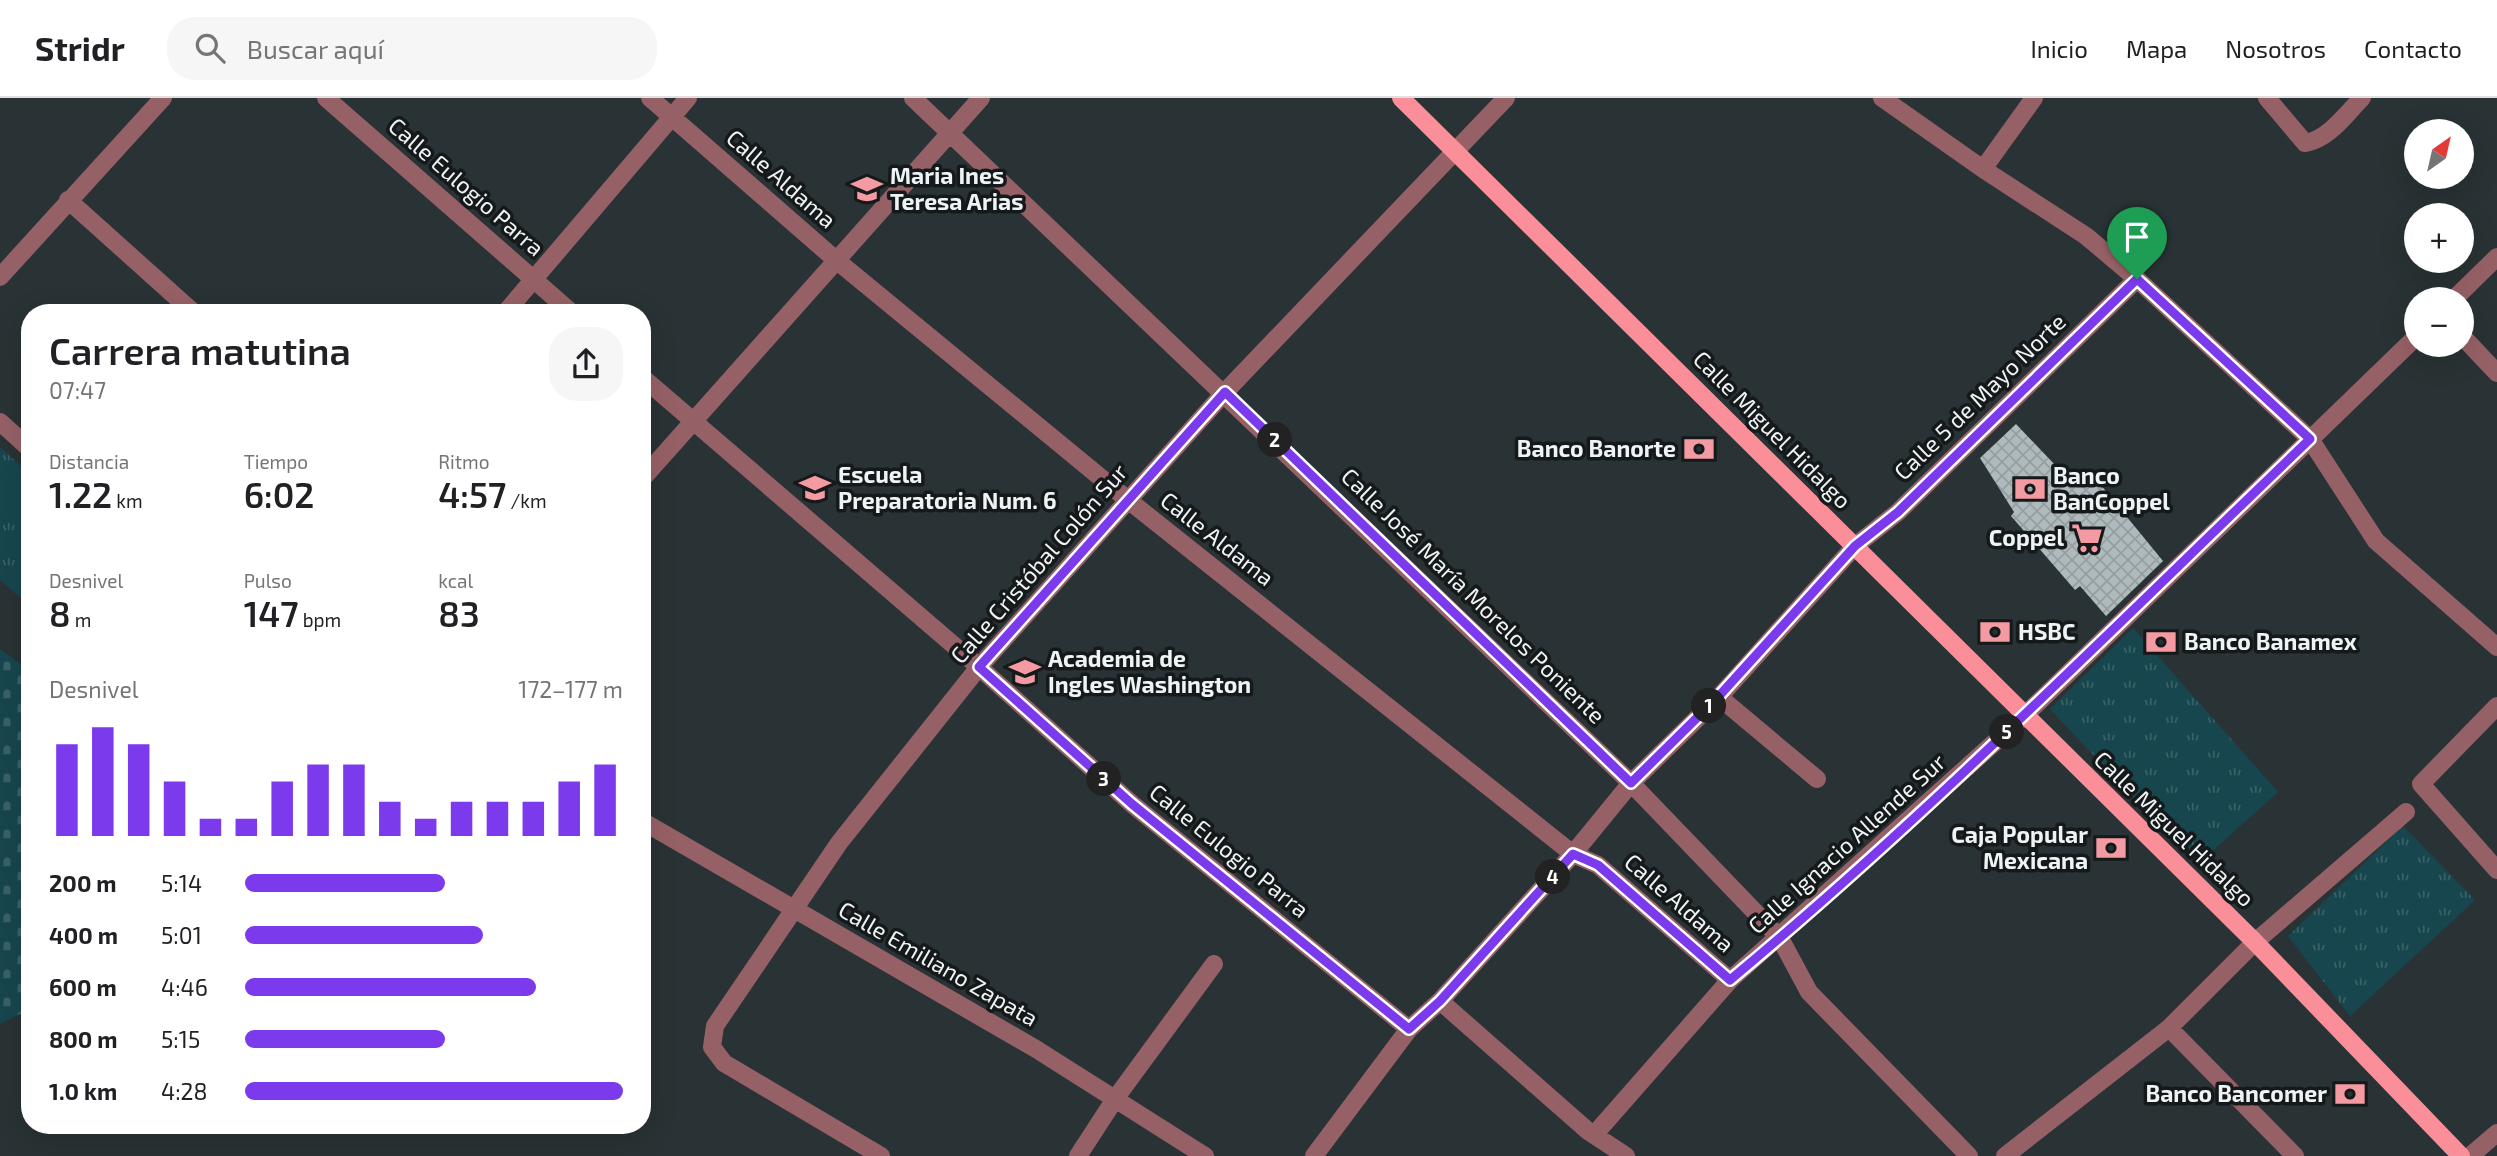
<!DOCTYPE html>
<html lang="es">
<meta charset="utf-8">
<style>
body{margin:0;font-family:"Exo 2",sans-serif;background:#f6f6f6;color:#202124;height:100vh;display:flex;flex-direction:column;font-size:26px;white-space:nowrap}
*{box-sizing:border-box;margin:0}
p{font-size:23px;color:#757577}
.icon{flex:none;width:38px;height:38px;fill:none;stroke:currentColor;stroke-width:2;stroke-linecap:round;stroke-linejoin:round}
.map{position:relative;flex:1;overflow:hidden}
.sheet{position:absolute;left:21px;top:206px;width:630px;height:830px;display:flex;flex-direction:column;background:#fff;border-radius:28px;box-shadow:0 7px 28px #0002}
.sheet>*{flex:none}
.needle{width:46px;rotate:34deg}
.tools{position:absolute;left:2404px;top:21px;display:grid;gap:14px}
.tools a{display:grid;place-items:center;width:70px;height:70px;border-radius:50%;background:#fff;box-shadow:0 7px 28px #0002;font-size:35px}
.pin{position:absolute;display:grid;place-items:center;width:60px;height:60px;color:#fff;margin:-72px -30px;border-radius:50% 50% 50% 0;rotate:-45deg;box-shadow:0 0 7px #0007}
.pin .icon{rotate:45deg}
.km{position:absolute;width:35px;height:35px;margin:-18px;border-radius:50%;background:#222;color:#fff;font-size:19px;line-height:35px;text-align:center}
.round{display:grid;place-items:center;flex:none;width:74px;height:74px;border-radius:28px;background:#f6f6f6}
.headline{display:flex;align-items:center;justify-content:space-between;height:119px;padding:0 28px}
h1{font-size:38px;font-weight:600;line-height:52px}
.metrics{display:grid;grid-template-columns:repeat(3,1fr);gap:10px;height:119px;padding:7px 28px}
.metrics div{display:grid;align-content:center}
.metrics b{font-size:35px;font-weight:600}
.metrics small{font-size:19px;font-weight:400}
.metrics p{font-size:19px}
.chart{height:196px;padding:14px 28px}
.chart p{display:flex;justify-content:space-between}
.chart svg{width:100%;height:126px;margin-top:7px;stroke:#7c3aed;stroke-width:6}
ul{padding:0 28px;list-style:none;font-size:23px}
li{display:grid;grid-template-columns:112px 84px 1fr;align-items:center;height:52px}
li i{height:18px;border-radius:9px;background:#7c3aed}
header{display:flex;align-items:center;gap:42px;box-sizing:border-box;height:98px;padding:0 35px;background:#fff;border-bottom:2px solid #e0e0e0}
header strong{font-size:33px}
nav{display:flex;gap:38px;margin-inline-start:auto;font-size:24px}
.search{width:490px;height:63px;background:#f6f6f6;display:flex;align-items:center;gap:18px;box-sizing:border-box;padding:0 24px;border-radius:28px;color:#757577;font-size:26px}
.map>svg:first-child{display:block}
.grass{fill:url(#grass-tufts)}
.cemetery{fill:url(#cemetery-stones)}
.pitch{fill:#18464e}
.building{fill:url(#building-cross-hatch)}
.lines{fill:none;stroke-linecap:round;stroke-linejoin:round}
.minor{stroke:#966166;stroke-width:18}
.primary{stroke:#fa8f9a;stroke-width:18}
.route-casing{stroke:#fff;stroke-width:14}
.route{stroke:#7c3aed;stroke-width:9}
.labels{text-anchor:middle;stroke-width:7;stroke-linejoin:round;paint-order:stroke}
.poi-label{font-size:23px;font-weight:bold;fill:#eef4f5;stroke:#15191a;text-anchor:start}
.street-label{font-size:23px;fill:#eef4f5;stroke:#15191a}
</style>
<header>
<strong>Stridr</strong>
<div class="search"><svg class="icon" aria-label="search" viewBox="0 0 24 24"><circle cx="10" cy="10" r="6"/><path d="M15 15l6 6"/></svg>Buscar aquí</div>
<nav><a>Inicio</a><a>Mapa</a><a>Nosotros</a><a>Contacto</a></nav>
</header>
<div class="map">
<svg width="2497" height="1058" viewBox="0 0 2497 1058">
<defs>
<pattern id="grass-tufts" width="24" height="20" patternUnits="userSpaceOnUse" patternTransform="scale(1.75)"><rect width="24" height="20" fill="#18464e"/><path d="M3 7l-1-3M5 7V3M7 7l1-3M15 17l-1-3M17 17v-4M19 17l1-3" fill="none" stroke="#3a6168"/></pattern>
<pattern id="cemetery-stones" width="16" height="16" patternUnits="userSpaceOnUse" patternTransform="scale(1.75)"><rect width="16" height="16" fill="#18464e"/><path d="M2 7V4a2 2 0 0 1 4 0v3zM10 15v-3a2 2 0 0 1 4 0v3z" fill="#3a6168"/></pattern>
<pattern id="building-cross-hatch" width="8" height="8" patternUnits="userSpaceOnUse" patternTransform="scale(1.75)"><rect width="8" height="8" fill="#afbabc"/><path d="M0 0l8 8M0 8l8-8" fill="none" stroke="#959ea0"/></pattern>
</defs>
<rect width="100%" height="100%" fill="#293234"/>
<path class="grass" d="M0,349l30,27v132l-30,-26z
M2133,530l145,164 -81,73 -147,-156z
M2403,728l72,74 -125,116 -62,-80z"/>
<path class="cemetery" d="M0,551l30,22v338l-30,15z"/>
<path class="pitch" d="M0,380l19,14 -19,26z"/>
<path class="building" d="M2016,326l60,63 15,-14 72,88 -57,55 -26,-30 -5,4 -64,-74 3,-4 -34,-54z"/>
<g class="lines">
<path class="minor" d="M326,0l246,215
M650,0l186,162 292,240 445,354 25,11 132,115
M913,0l718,685 149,155 29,54 160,164
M1882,0l101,71 103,67 51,43 173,160 66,102 121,106
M2267,0l38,45c23,-3 41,-29 57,-45
M1983,71l51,-71
M68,102l126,113
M0,179l163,-179
M2454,201l43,-42
M505,215l183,-215
M2462,238l35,37
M642,279l337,290 153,137 277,225
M0,324l30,27
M642,381l339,-381
M1719,599l98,82
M2497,608l-76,78 76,86
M642,723l394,228 169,107
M1440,903l148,130 38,25
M2169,930l126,128
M1594,1037l136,-155 294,-264 393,-380
M881,1058l-157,-93 -12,-16 3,-21 124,-183 140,-176 246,-275 281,-294
M1078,1058l37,-57 99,-135
M1314,1058l95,-127 31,-28 133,-147 58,-71 88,-86 136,-151 43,-34 239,-233
M2005,1058l164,-128 86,-86 151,-130
M2470,1058l27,-23"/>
<path class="primary" d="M1401,0l854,844 206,214"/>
</g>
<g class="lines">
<defs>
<path id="route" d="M2137,181l173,160c-191,183 -377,372 -580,541l-132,-115 -25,-11 -133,147 -31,28 -277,-225 -153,-137 246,-275 406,391 88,-87 136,-150 43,-34z"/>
</defs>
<use href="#route" class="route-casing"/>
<use href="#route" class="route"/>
</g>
<defs>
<symbol id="school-bare" viewBox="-9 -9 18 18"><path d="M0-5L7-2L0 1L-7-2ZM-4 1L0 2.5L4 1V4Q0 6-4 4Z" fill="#f49aa3" stroke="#15191a" stroke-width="2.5" paint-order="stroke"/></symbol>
<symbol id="bank-bare" viewBox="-9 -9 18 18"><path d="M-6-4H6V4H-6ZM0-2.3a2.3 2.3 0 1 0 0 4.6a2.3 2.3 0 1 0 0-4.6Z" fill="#f49aa3" stroke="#15191a" stroke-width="2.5" paint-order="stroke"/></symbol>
<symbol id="university-bare" viewBox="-9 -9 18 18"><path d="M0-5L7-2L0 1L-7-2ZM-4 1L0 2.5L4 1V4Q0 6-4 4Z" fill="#f49aa3" stroke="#15191a" stroke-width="2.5" paint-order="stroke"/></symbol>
<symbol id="supermarket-bare" viewBox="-9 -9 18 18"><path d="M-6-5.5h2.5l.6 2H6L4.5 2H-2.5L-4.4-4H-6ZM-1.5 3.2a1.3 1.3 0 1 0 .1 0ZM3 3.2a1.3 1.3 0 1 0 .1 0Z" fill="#f49aa3" stroke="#15191a" stroke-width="2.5" paint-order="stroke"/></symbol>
</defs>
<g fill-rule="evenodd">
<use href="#school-bare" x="845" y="69" width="44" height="44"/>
<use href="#bank-bare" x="1677" y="329" width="44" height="44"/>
<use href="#university-bare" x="793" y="368" width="44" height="44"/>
<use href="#bank-bare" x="2008" y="369" width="44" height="44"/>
<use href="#supermarket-bare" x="2065" y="418" width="44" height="44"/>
<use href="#bank-bare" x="1973" y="512" width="44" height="44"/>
<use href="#bank-bare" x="2139" y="522" width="44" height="44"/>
<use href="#university-bare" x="1003" y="552" width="44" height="44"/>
<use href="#bank-bare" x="2089" y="728" width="44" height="44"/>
<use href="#bank-bare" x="2328" y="974" width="44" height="44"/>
</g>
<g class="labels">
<g class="poi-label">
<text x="890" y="86">Maria Ines<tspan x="890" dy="26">Teresa Arias</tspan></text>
<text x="1676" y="359" text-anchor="end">Banco Banorte</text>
<text x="838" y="385">Escuela<tspan x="838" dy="26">Preparatoria Num. 6</tspan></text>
<text x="2053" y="386">Banco<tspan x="2053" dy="26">BanCoppel</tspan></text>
<text x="2064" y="448" text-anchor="end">Coppel</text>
<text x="2018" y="542">HSBC</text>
<text x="2184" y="552">Banco Banamex</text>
<text x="1048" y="569">Academia de<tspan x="1048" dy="26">Ingles Washington</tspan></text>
<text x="2088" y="745" text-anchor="end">Caja Popular<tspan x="2088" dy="26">Mexicana</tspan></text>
<text x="2327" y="1004" text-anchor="end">Banco Bancomer</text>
</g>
<g class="street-label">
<text transform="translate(781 81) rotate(41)" y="8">Calle Aldama</text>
<text transform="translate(466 89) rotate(41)" y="8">Calle Eulogio Parra</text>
<text transform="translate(1980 299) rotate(-44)" y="8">Calle 5 de Mayo Norte</text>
<text transform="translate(1772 332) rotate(45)" y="8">Calle Miguel Hidalgo</text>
<text transform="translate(1217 441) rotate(38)" y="8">Calle Aldama</text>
<text transform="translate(1039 466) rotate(-49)" y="8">Calle Cristóbal Colón Sur</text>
<text transform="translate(1473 498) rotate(44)" y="8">Calle José María Morelos Poniente</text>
<text transform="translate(2174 731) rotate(44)" y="8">Calle Miguel Hidalgo</text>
<text transform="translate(1847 746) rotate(-42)" y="8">Calle Ignacio Allende Sur</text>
<text transform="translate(1229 753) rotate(39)" y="8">Calle Eulogio Parra</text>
<text transform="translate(1679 805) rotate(41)" y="8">Calle Aldama</text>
<text transform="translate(938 866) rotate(30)" y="8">Calle Emiliano Zapata</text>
</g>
</g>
</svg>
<div class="tools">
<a><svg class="needle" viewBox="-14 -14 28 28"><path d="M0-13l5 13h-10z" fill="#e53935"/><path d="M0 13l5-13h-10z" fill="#757577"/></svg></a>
<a>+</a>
<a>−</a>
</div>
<div class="pin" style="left:2137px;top:181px;background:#1e9e55"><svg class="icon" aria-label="arrive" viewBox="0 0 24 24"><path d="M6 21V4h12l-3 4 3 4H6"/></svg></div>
<b class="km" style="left:1709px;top:608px">1</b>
<b class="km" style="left:1275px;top:342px">2</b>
<b class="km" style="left:1104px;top:681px">3</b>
<b class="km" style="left:1553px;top:779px">4</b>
<b class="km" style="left:2007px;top:634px">5</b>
<section class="sheet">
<div class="headline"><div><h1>Carrera matutina</h1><p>07:47</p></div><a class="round"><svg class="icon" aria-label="share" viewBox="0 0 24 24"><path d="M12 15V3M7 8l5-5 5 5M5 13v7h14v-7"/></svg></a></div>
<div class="metrics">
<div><p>Distancia</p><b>1.22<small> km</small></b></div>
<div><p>Tiempo</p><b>6:02</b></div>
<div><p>Ritmo</p><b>4:57<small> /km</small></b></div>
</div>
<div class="metrics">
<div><p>Desnivel</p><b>8<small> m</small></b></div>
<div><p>Pulso</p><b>147<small> bpm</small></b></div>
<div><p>kcal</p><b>83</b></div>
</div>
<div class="chart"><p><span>Desnivel</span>172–177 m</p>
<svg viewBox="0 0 160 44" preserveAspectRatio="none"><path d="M5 44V12M15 44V6M25 44V12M35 44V25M45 44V38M55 44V38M65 44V25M75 44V19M85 44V19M95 44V32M105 44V38M115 44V32M125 44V32M135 44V32M145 44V25M155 44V19"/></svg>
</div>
<ul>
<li><b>200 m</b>5:14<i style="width:53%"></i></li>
<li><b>400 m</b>5:01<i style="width:63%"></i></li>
<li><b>600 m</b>4:46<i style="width:77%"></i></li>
<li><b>800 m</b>5:15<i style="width:53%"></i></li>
<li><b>1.0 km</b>4:28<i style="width:100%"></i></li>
</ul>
</section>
</div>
